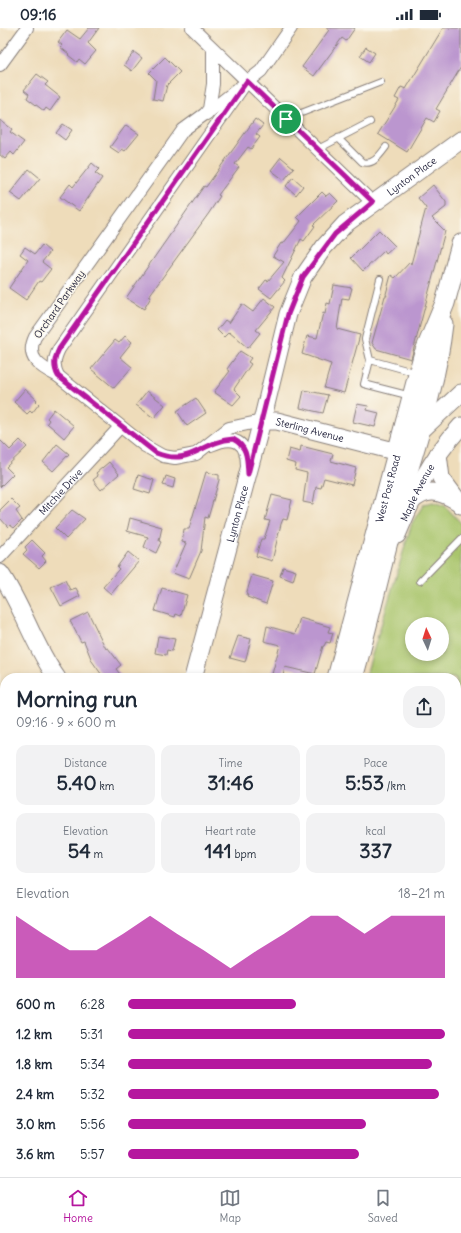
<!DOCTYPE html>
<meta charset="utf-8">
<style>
body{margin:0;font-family:Delius,sans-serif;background:#f2f2f3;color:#1f2937;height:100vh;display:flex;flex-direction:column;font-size:15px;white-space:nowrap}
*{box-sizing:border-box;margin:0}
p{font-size:13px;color:#747a83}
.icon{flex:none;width:22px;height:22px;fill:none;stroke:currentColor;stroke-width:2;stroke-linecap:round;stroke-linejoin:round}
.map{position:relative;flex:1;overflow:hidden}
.side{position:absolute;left:0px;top:645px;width:461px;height:504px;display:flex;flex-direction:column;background:#fff;border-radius:16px 16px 0 0;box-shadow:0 2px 6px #0003}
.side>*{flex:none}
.needle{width:26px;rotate:356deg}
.tools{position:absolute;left:405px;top:589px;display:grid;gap:8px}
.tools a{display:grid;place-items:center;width:44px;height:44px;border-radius:50%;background:#fff;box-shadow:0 2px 6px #0003;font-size:20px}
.pin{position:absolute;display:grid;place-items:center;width:34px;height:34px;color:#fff;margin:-17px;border:2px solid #fff;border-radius:50%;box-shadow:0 1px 4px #0007}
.round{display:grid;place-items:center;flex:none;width:42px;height:42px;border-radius:16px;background:#f2f2f3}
.overview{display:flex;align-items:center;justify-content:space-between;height:68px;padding:0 16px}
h1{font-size:22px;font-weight:800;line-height:30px}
.figures{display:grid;grid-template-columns:repeat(3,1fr);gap:6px;height:68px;padding:4px 16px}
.figures div{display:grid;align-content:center;border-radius:10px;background:#f2f2f3;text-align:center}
.figures b{font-size:20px;font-weight:800}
.figures small{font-size:11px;font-weight:400}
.figures p{font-size:11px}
.chart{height:112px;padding:8px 16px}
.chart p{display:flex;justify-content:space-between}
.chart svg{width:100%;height:72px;margin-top:4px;fill:#b5179e;opacity:.7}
ul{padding:0 16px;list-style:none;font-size:13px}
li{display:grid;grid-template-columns:64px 48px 1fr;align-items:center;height:30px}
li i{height:10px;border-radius:5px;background:#b5179e}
.status{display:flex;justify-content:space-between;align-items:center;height:28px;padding:0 20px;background:#fff;direction:ltr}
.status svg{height:11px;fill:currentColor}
.tabs{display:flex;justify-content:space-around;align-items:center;height:56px;border-top:1px solid #e0e1e3;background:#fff;font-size:11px;color:#747a83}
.tabs a{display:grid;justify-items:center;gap:2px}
.tabs .current{color:#b5179e}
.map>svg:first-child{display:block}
.green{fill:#a8c46b;stroke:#657353;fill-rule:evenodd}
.building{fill:#bb96cf}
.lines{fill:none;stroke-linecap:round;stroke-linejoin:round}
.lane-casing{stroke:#887f7a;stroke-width:8}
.street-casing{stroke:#887f7a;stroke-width:14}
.secondary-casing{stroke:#887f7a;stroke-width:19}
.primary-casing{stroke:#887f7a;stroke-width:21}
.lane{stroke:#fff;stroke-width:6}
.street{stroke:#fff;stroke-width:12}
.secondary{stroke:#fff;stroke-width:17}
.primary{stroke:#fff;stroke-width:19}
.route-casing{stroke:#fff;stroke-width:8}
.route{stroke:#b5179e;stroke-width:5}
.labels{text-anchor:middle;stroke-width:3;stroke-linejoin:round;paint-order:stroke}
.street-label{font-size:10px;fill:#22223b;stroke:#fbf7ec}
</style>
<div class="status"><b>09:16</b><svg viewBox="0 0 49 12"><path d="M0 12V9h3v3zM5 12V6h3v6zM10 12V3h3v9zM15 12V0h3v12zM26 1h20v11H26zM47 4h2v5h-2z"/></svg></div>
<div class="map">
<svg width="461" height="1149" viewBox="0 0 461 1149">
<rect width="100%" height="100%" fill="#fbf7ec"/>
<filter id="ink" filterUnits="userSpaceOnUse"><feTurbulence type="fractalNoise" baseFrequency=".025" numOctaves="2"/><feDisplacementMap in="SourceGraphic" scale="8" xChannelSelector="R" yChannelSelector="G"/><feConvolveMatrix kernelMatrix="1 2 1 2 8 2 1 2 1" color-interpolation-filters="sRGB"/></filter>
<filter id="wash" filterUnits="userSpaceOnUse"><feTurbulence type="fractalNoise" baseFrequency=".012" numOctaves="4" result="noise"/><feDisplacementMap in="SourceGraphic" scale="16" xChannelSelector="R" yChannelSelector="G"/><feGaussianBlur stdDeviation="0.9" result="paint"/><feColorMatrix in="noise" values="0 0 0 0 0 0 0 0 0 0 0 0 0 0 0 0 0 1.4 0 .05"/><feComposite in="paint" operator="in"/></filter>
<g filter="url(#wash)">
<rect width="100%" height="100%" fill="#eedcba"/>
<path class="green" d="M433,474l12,4 16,17v238l-5,5v-88h-91l47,-155 12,-19zM412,596h30v30h-30z"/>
<g id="blocks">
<path class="building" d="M89,0h10l-11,15 8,8 -11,13 -6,-5 -2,3 -9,-7 1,-1 -9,-7 2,-2 -4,-3 9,-12 13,9z
M326,0h29l-9,13 -4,-3 -28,38 -12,-9 27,-37z
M443,0h18v39l-25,42 4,2 -6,11 -7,-4 -20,34 -29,-18 21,-34 -4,-2 6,-11 5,2z
M366,19l9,6 -6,9 -9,-6z
M134,24l8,6 -10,13 -8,-6z
M165,29l15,15 -13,13 -4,16 -10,-2 3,-19 -7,-7z
M37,46l11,8 -3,3 15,12 -10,14 -4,-3 -2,3 -17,-13 2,-4 -5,-4z
M255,91l8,6 -7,9 4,3 -9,12 -3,-2 -13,17 4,3 -21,28 2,1 -11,17 -60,83 2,1 -7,12 -18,-11 78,-112 2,1z
M0,92l12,9 -2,3 14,10 -10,13 -3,-3 -6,7 -5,-4z
M63,96l9,6 -7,10 -9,-7z
M126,97l13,9 -14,17 -3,-2 -3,4 -9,-6z
M281,129l13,11 -10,12 -13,-10z
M92,135l7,6 -4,4 7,5 -23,33 -19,-14 10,-13 3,3z
M29,141l11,9 -19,23 -11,-8z
M293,149l10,9 -7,9 -10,-9z
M433,157l13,17v5l-14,11 13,13 -34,128 -35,-10 -4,-6 13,-47h2l-1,-2 5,-19 4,3 15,-16 1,2 15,-56 -8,-10z
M322,164l4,4 4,-3 8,8 -25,24 2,1 -11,15 -3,-2 -19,39 3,3 -14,17 -12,-9 7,-9 2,1 16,-19 -11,-6 8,-13 2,1 18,-23 -4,-4z
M379,202l16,16 -9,8 -2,-3 -21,20 -12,-13z
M42,217l8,7 -8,10 9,7 -10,13 -2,-1 -13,19 -17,-12 19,-28 -8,-6 5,-7 10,7z
M334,257l18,3 -3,11 -7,-1 -5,31 23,6 -16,58 -20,-5 7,-24 -29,-10 5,-18 10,2 6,-25 2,1 2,-11 3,1z
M264,270l11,9 -19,23 4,3 -12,15 -19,-16 -5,5 -7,-7 8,-10 4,3 13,-19 11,8z
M125,308l7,6 -12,15 12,10 -18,21 -23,-19 24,-29 4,3z
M240,323l11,7 -3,4 3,2 -17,25 7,7 -8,9 -19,-13 16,-21 -3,-2z
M25,361l12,11 -1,1 3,3 -7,9 -2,-2 -3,3 -13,-12z
M304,362l24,5 -5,18 -23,-5z
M147,363l18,14 -11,13 -18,-13z
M196,370l10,15 -19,13 -10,-15z
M357,376l11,2 -1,4 12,3 -4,14 -22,-5z
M54,381l20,17 -10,12 -17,-15 2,-3 -2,-2z
M0,412l10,10 10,-10 7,7 -21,20 7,7 -13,13z
M57,416l12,10 -16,17 -10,-9z
M301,418l32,8 -2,7 25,7 -4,17 -28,-7 -3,10 -5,-1 -3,17 -10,-2 4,-29 -12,-3 1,-6 -10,-3 3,-12 11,3z
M109,434l10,12 -18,16 -8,-10 5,-4 -2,-3z
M206,444l13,3v5l-11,38 -3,-1 -4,34 -12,28 -16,-6 13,-30 -4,-1 2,-13h5z
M138,447l16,5 -4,14 -16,-5z
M166,448l9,3 -2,9 -10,-3z
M272,467l20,5 -5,20 -4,-1 -2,5 -9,37 -16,-5 5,-17h3l6,-18 -5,-1z
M11,471l9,9 -4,3 6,9 -8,8 -4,-3 -2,2 -8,-9v-8z
M72,482l13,9 -19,20 -11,-11z
M130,490l32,9 -3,14 2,1 -5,11 -12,-6 4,-10 -21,-6z
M32,512l13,13 -3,3 4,5 -7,7 -16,-14 4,-4 -2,-3z
M128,524l11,9 -28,33 -8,-7 16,-18 -2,-2z
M283,539l13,4 -3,10 -13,-5z
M252,547l21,6 -7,23 -19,-7 1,-2h-2z
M65,552l5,10 6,-2 4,8 -19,10 -10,-19z
M162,560l25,7 -6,21 -5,-2 -1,3 -20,-6z
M88,584l18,37 2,-1 13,17 -5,4 7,9h-19l-12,-17 -8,-20 -3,1 -3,-6 -8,-15z
M300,590l30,9 -2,5 5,1 -3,10 -4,-1 -2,4h-1l-8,28 -30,-7 -2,9 -11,-2 8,-29 -16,-4 3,-15 28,8z
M158,608l17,3 -3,12 -5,-1 -1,5 -11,-2z
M238,608l13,3 -6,23 -15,-4z"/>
</g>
</g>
<g filter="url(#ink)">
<use href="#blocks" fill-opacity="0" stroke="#887f7a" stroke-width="1"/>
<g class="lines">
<defs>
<path id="lane" d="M286,91l95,-37
M338,110l24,24c11,4 18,-7 24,-15
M318,121l52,-27
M380,251l-15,60 5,21 -6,24 47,12
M370,332l47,13
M420,553l41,-42
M456,829l5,-6
M456,972l5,-19
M85,1144l4,2v-2"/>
<g id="street">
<path d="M192,0l181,175"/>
<path d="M213,21v35l-4,25 -4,5 -22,16 -12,17 -136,190c-10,21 5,30 23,39l87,70 18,10 12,2 21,-4 33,-26 33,-7"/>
<path d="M0,37l27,-37"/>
<path d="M206,86l55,-43 30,-43"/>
<path d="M58,348c-5,-10 -4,-17 1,-27l188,-268"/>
<path d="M211,417c22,-10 36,-5 36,21"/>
<path id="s1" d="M0,529l120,-130"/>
<path d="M0,750l5,-1"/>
<path d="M0,974l5,3"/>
<path d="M0,1135l5,2"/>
<path d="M18,1144l10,5"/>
</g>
<g id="secondary">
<path id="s2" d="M262,393h15l121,31 63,-59"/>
<path d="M438,426l3,24 20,27"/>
<path d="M411,474c16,-15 28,-11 46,-1"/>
<path id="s3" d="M397,507c18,-43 32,-74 64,-109"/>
<path d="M0,545c23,33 33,72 57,105"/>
<path id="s4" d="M193,650l69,-257 26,-107 15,-37 21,-30 21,-23 116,-84"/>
<path d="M456,793l5,5"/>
</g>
<g id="primary">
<path id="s5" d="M337,650l86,-322 22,-53 16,-59"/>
<path d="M353,650c14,-49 25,-98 38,-148 18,-68 44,-135 52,-206"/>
<path d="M200,1149l2,-5"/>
</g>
</defs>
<use href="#lane" class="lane-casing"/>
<use href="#street" class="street-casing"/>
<use href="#secondary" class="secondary-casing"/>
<use href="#primary" class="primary-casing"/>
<use href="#lane" class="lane"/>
<use href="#street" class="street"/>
<use href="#secondary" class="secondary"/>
<use href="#primary" class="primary"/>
</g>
</g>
<g class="lines" filter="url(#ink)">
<defs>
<path id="route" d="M247,53l126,121 -38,32 -32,43 -15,37 -40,160c-1,-15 0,-27 -15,-35 -32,2 -41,28 -77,14l-98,-77c-5,-10 -4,-17 1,-27z"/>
</defs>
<use href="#route" class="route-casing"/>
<use href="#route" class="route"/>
</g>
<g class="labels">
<g class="street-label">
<text dy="4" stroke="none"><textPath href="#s4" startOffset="566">Lynton Place</textPath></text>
<text transform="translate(59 276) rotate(-55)" y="4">Orchard Parkway</text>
<text dy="4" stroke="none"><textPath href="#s2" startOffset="49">Sterling Avenue</textPath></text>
<text dy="4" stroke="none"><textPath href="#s5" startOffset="196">West Post Road</textPath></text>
<text dy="4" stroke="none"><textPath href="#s1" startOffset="89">Mitchie Drive</textPath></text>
<text dy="4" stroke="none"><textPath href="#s3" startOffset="47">Maple Avenue</textPath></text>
<text dy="4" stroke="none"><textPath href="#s4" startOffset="170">Lynton Place</textPath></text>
</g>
</g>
</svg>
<div class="tools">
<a><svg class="needle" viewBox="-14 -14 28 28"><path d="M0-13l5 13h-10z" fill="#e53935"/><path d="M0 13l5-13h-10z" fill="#747a83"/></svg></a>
</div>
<div class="pin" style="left:286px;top:91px;background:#1e9e55"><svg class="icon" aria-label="arrive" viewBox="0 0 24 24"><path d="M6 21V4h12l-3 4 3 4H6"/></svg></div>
<section class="side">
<div class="overview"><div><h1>Morning run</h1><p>09:16 · 9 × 600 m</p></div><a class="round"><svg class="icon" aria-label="share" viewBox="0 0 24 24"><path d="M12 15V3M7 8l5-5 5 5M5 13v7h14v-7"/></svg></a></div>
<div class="figures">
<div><p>Distance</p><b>5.40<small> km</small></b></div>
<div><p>Time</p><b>31:46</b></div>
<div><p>Pace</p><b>5:53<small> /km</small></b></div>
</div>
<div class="figures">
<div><p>Elevation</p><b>54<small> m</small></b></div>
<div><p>Heart rate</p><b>141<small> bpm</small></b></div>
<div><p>kcal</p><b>337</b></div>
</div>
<div class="chart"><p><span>Elevation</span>18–21 m</p>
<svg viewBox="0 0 160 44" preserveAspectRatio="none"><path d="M0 44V6L10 17L20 27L30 27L40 17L50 6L60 17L70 27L80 38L90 27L100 17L110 6L120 6L130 17L140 6L150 6L160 6V44z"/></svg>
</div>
<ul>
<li><b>600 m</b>6:28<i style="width:53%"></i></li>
<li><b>1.2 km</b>5:31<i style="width:100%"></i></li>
<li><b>1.8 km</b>5:34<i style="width:96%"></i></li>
<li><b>2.4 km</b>5:32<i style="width:98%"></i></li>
<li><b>3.0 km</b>5:56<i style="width:75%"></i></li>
<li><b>3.6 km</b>5:57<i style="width:73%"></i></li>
</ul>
</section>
</div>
<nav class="tabs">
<a class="current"><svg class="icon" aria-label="home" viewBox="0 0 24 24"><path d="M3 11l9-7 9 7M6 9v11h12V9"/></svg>Home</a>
<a><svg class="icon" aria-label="map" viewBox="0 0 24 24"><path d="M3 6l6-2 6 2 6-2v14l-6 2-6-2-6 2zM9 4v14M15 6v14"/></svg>Map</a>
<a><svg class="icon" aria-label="saved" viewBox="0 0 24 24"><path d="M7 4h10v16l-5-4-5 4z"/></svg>Saved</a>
</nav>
